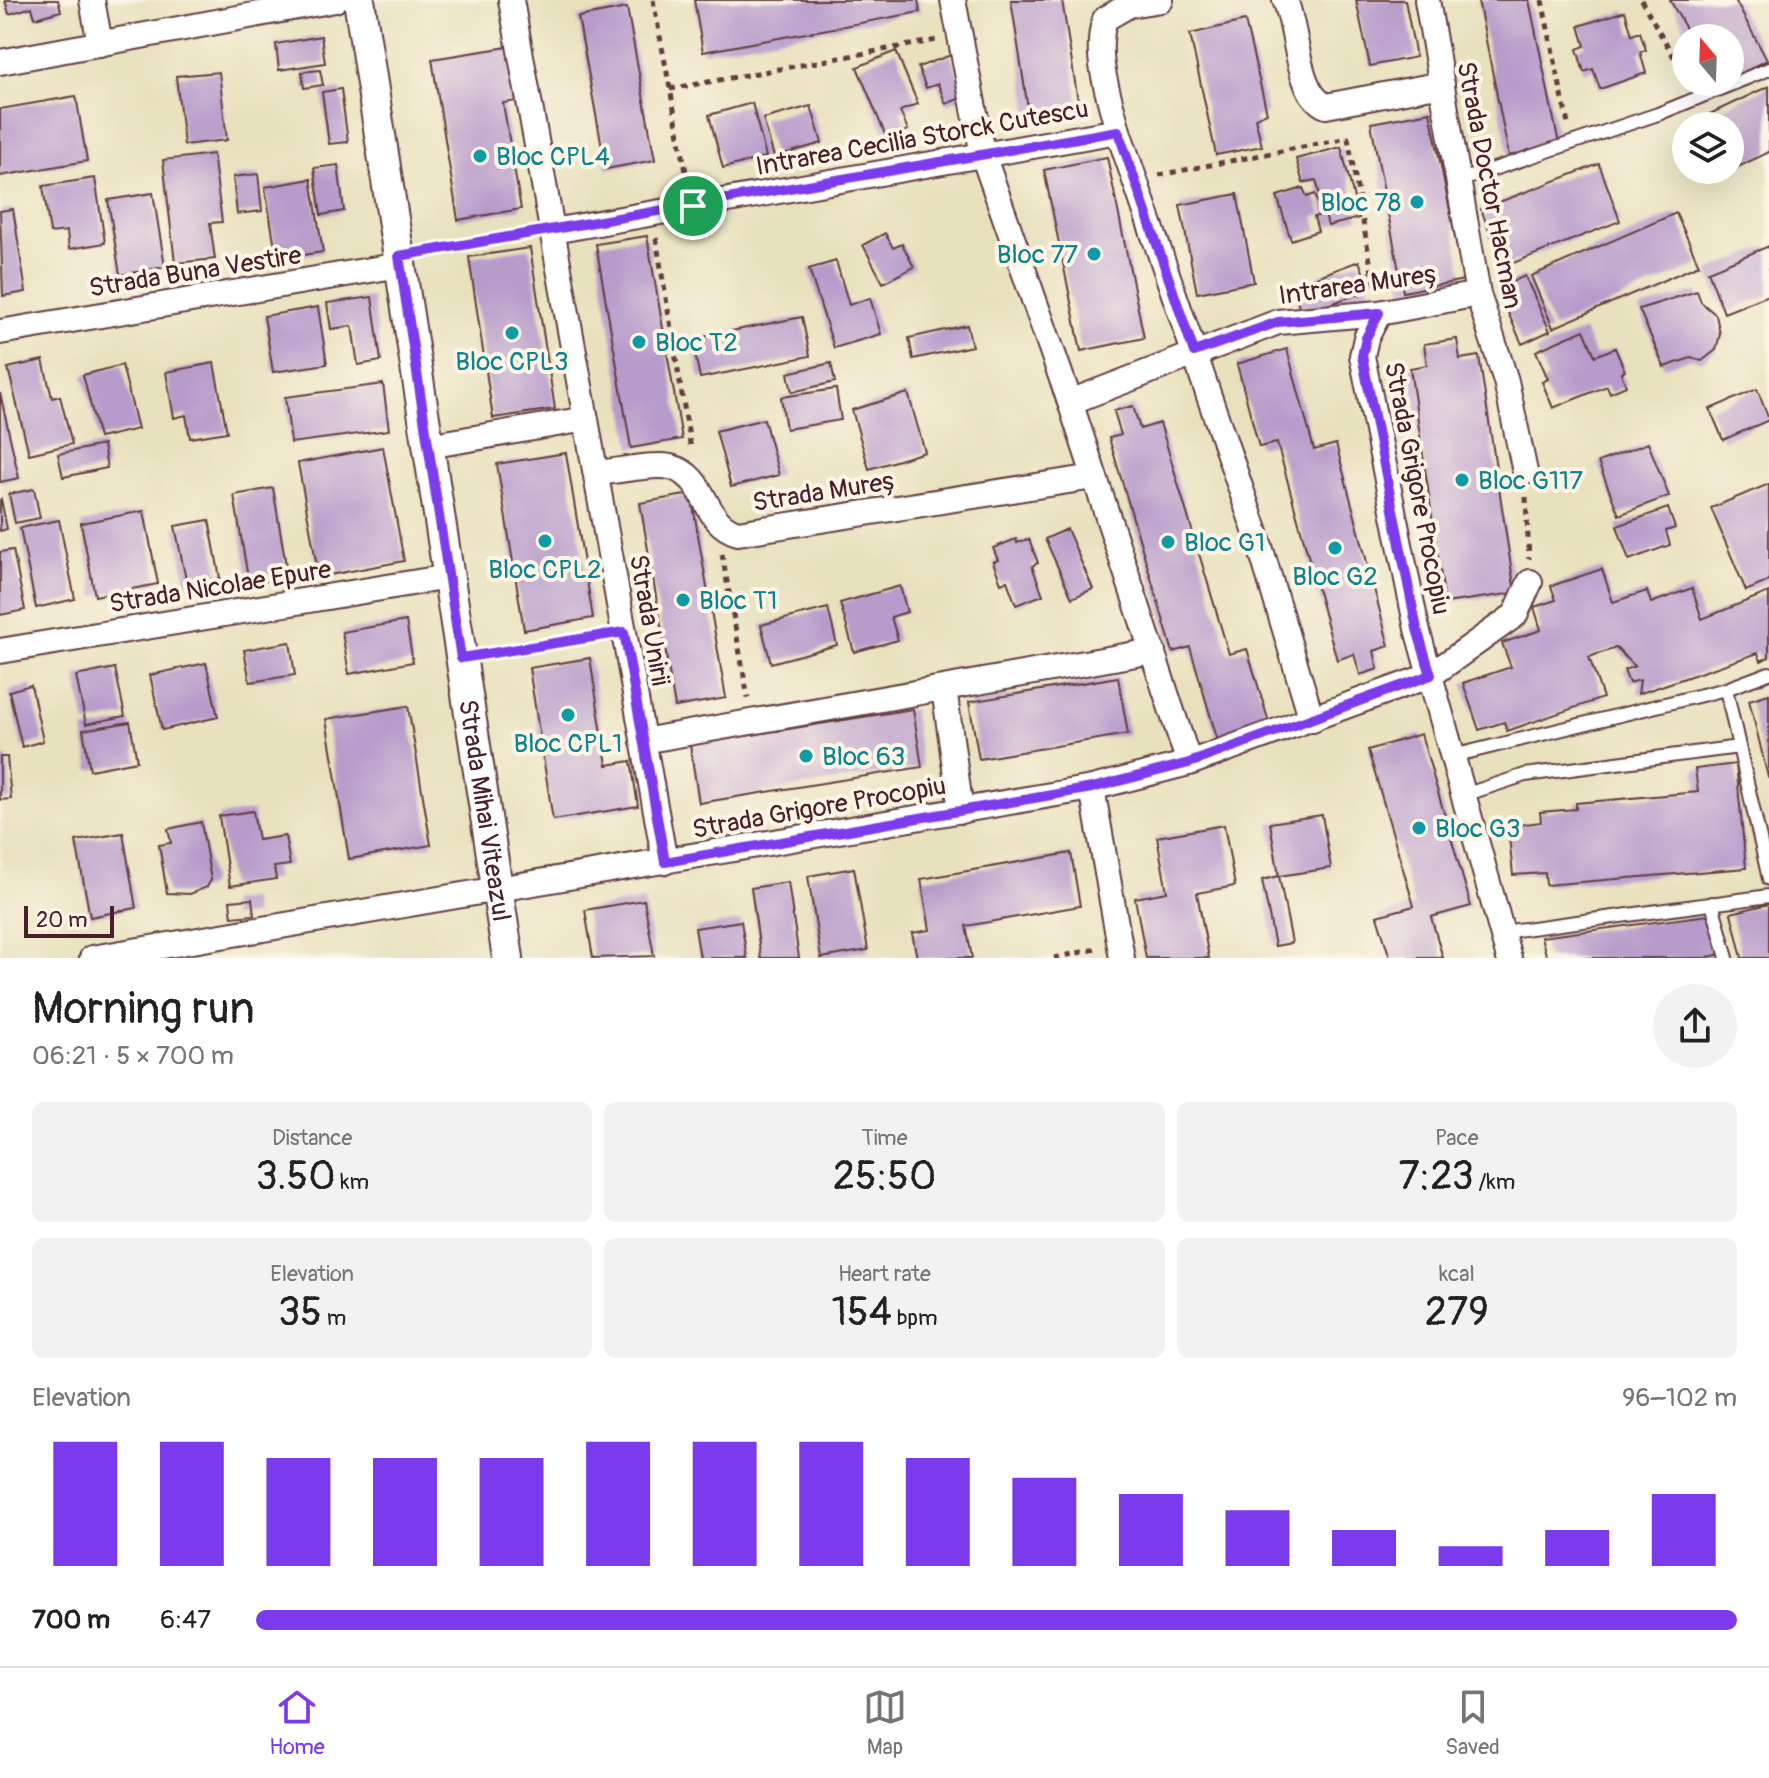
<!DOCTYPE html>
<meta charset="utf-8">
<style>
body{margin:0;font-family:Pangolin,sans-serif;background:#f2f2f2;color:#222;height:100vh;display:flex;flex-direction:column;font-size:30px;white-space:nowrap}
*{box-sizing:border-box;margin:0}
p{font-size:26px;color:#767676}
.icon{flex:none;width:44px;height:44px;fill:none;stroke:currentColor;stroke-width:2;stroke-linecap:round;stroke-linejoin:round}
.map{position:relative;height:958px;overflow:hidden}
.drawer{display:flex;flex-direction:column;background:#fff;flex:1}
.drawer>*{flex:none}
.needle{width:52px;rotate:341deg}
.tools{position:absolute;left:1672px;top:24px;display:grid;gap:16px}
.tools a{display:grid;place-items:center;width:72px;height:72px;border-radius:50%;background:#fff;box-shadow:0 8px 32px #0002;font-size:40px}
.scale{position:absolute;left:24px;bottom:20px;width:90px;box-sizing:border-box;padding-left:8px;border:4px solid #4a1f2b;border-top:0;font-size:22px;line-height:28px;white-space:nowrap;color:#4a1f2b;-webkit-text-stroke:6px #fcf5e5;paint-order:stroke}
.pin{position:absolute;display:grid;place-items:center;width:68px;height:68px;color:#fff;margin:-34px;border:4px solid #fff;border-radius:50%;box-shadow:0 2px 8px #0007}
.round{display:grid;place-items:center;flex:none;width:84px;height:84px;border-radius:42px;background:#f2f2f2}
.headline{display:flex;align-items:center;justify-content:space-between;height:136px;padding:0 32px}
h1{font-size:44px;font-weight:600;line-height:60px}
.metrics{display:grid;grid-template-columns:repeat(3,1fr);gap:12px;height:136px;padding:8px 32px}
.metrics div{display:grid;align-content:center;border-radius:12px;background:#f2f2f2;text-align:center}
.metrics b{font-size:40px;font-weight:600}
.metrics small{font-size:22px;font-weight:400}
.metrics p{font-size:22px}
.chart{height:224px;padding:16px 32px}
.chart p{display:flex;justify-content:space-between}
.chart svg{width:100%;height:144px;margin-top:8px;stroke:#7c3aed;stroke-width:6}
ul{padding:0 32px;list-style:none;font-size:26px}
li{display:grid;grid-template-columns:128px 96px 1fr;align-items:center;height:60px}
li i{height:20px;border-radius:10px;background:#7c3aed}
.menu{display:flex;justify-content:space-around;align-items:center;height:112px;border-top:2px solid #e0e0e0;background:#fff;font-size:22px;color:#767676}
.menu a{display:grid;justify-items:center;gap:4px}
.menu .on{color:#7c3aed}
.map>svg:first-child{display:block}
.building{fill:#b79bcb}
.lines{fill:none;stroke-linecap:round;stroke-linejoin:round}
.service-casing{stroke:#623c41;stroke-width:16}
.minor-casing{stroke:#623c41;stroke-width:28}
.tertiary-casing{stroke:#623c41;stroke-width:34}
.path{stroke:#623c41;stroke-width:5;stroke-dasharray:6 6;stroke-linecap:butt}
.service{stroke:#fff;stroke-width:12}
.minor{stroke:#fff;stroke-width:24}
.tertiary{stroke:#fff;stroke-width:30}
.route-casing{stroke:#fff;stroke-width:16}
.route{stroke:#7c3aed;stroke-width:10}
.culture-dot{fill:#0f9aa8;stroke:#fcf5e5;stroke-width:3}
.labels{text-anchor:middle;stroke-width:8;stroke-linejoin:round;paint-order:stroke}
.street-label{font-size:26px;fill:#4a1f2b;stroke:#fcf5e5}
.culture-label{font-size:26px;fill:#0d838f;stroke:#fcf5e5;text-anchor:start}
</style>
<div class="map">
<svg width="1769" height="958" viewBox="0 0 1769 958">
<rect width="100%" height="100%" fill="#fcf5e5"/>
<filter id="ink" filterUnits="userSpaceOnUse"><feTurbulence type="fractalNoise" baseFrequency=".0125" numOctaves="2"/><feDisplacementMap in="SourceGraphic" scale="16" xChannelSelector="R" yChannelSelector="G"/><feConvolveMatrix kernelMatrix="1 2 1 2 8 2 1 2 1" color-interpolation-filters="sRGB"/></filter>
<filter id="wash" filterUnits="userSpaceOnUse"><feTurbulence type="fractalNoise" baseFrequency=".006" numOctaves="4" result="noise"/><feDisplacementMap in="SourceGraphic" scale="32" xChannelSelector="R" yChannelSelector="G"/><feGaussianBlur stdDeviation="1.8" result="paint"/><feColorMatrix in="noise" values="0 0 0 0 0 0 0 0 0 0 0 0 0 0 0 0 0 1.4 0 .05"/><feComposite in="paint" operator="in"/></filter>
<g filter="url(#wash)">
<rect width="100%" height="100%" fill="#e8e1bd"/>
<g id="blocks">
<path class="building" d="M5,0h53l3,11 -26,7 -3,-11 -23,7z
M694,0h224l2,12 -217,40z
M1011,0h51l18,114 -50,8z
M1356,0h49l11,57 -46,9z
M1478,0h51l30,144 -50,12z
M1670,0h65l32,60 -37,20v-42h-39z
M627,8l28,152 -49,9 -28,-152z
M1625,11l7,24 8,-3 6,18 -6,2 6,21 -46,16 -7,-20 -9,3 -7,-23 8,-3 -6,-20z
M1245,21l22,92 -12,5 7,28 -46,9 -26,-121z
M321,36l4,27 -46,7 -3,-26z
M508,47l9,54 -14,2 18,106 -63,11 -26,-161z
M896,51l22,53 -18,7 8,19 -21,9 -30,-72z
M951,55l15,41 -20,8 -8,-20 -12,4 -8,-21z
M320,70l3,15 -19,3 -2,-16z
M219,72l8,68 -43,5 -8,-69z
M1769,86v66l-46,22 -2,-4h9v-44h-30l-3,-6z
M341,89l7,53 -19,2 -7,-52z
M76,96l11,65 -87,15v-67z
M752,103l14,54 -43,11 -14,-53z
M811,106l11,37 -48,14 -11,-38z
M1430,112l34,168 -61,12 -32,-169z
M1341,147l18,71 -31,8 -12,-46 -13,3 -7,-24z
M213,154l9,68 -12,1 5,36 -40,4 -12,-103z
M1107,157l37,181 -63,13 -37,-181z
M1599,164l21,57 -117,46 -22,-58z
M338,165l6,46 -23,4 -7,-47z
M258,174l4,37 -25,3 -4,-37z
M95,178l10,65 -36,6 -2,-18 -17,2 -7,-47z
M311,179l12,73 -46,7 -12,-72z
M1303,188l4,9 8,-3 7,20 -8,3 4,14 -27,9 -14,-44z
M153,193l12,74 -45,8 -12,-75z
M1237,194l17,88 -57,11 -17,-88z
M13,209l13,83 -23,4 -3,-85z
M1676,213l23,52 -146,63 -22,-52z
M885,233l8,15 9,-4 12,23 -31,16 -20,-38z
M647,236l35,203 -51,9 -35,-204z
M1769,246v49l-45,18 -16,-42z
M530,248l25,161 -62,9 -24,-161z
M836,261l13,44 21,-7 11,36 -47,14 -25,-79z
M1359,261l11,29 -68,24 -10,-28z
M1525,276l25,55 -28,13 -25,-56z
M1697,291l4,11 15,13 4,19 -4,16 -14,11 -11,-3 -27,9 -25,-58z
M372,297l9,64 -23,4 -6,-39 -21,3 -4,-26z
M318,307l9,57 -54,8 -9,-56z
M802,317l8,39 -110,22 -8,-39z
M967,325l5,21 -59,13 -4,-21z
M1584,330l11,26 20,-8 10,23 -4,2 5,13 -16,7 -3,-7 -54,22 -11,-26 6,-3 -12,-28z
M1457,339l3,20 19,-3 36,237 -70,10 -35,-235 17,-3 -3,-21z
M1287,349l27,101 22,-6 53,202 -15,5 4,18 -18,6 -6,-21 -17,6 -60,-217 -18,4 -22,-83z
M43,360l9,38 8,-2 12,48 -43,10 -21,-86z
M214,363l13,69 -37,6 -4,-23 -12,3 -8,-46z
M831,363l4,19 -43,10 -4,-19z
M122,365l16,64 -39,9 -16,-63z
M383,384l6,46 -98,13 -6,-46z
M836,389l5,31 -55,9 -5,-32z
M1757,389l12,31 -46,20 -13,-31z
M0,393l19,85 -19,4z
M908,393l17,59 -56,17 -17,-59z
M1133,406l7,23 20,-6 69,231 18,-5 24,80 -52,16 -29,-98 -17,5 -64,-214 12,-3 -7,-24z
M764,419l15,56 -48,12 -15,-56z
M1648,443l21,53 -50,19 -21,-53z
M103,445l4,23 -44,9 -5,-23z
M383,447l21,114 -85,16 -21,-114z
M566,453l27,165 -69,12 -27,-166z
M1769,484v97l-23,10 -35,-83z
M273,488l15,89 -39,7 -15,-89z
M34,489l6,29 -25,5 -6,-29z
M691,494l35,204 -51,9 -35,-204z
M1,499l6,30 -7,2v-31z
M1668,508l7,20 -9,3 4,14 -41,15 -12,-34z
M144,511l14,73 -63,12 -14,-73z
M59,520l16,79 -39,9 -16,-80z
M209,520l11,58 -33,7 -12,-59z
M1067,529l26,60 -21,9 -27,-59z
M1016,539l1,4 12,-4 9,24 -6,3 11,29 -27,10 -9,-24 -6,2 -8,-21 5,-2 -5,-12z
M13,550l12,60 -25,5v-63z
M1602,569l11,33 34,-11 4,12 41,-15 10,31 67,-27v65l-8,4 -3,-8 -120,41 2,-14 -11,3 -5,-13 11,-4 -19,-18 -27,9 14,41 -96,33 -3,-9 -25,8 -16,-47 48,-16 -9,-24 39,-13 -7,-23 22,-7 -5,-14z
M900,586l7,26 -16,5 7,23 -44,12 -14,-49z
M828,608l9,37 -66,18 -10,-38z
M406,621l7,41 -64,12 -7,-42z
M290,642l5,33 -45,7 -6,-32z
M590,658l17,107 24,-4 7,45 -85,14 -24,-152z
M206,663l12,54 -56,13 -12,-55z
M115,668l10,48 -39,8 -10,-48z
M1118,677l10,57 -149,25 -10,-57z
M31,685l12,56 -21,6 -13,-56z
M1769,694v83h-1l-19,-77z
M408,706l23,139 -82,14 -23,-140z
M913,709l9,58 -223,36 -9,-58z
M130,722l7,39 -47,9 -7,-40z
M1421,734l50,172 -40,11 12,41h-53l-13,-42 37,-10 -46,-156z
M0,757h7l4,42 -11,1z
M1736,764l10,104 -200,17 -1,-12 -32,2 -5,-49 33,-4 -1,-10 36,-3v-6l122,-11 -3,-23z
M253,811l5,29 27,-4 5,29 -16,2 2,12 -46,7 -11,-70z
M1322,815l9,53 -52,8 -9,-53z
M201,822l10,58 -4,7 -17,7 -23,-1 -8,-48 12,-2 -3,-14z
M1224,825l11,61 -38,7 12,65h-63l-11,-60 32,-6 -10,-55z
M123,833l13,75 -46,9 -14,-76z
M1071,853l9,53 -114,20 6,32h-55l-5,-25 18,-3 -9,-51z
M854,868l14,82 -47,8 -13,-82z
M1279,876l13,67 -17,3 -13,-66z
M788,882l11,76h-38l-10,-70z
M252,899l2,16 -22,2 -2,-16z
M644,900l10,56 -61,2 -8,-48z
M1769,904v54h-27l-11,-45z
M1708,915l12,39 -14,4h-159l-6,-21z
M741,921l6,37h-47l-5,-30z"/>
</g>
</g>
<g filter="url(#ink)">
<use href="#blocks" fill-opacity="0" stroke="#623c41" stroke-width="2"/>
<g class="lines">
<defs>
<path id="service" d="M1458,181l200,-67 111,-45
M1726,689l43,190
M1453,756l273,-67 43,-16
M1464,795l61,-20 214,-28
M1712,903l15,55
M1502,932l267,-36"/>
<path id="minor" d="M92,0l8,44
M511,0l154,862
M953,0l30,155 87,247 119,361
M1285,0c13,30 11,93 41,106l116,-22
M1427,0l51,294 28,87 19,91
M0,62l335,-62
M1118,131c-9,-37 -25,-75 -13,-112l24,-14 32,-5
M553,231l565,-100 138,402 56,187
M1379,313l-13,25 -4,18 55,273 92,329
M0,332l400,-67
M1070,402l208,-80 101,-9 99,-19
M428,446l158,-27
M596,473c19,-1 57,-10 74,-6 39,9 30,55 68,66l356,-56
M0,651l448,-74
M944,688l17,123
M643,741l510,-90
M1092,788l30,170
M92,958l1000,-170 97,-25 242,-88 84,-60 15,-33"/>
<g id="tertiary">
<path id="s1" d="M359,0l149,958"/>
</g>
</defs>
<use href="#service" class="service-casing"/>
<use href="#minor" class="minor-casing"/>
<use href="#tertiary" class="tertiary-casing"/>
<path class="path" d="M653,0l35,182
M1542,0l26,124
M1641,0l45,78
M670,89l267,-49
M1159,175l189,-37 27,151
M656,238l35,211
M427,251l101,-16
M1526,497l3,62
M722,554l26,144
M490,653l109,-17
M1054,958l42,-9"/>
<use href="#service" class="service"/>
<use href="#minor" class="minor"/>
<use href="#tertiary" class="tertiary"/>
</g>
</g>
<g class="lines" filter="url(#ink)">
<defs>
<path id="route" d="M1118,131l76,221 84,-30 101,-9 -13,25 -4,18 55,273 14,46 -242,88 -97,25 -427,74 -41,-230 -163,26 -62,-402z"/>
</defs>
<use href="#route" class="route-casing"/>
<use href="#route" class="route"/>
</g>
<g class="culture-dot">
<circle cx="480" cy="156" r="8"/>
<circle cx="1417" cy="202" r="8"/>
<circle cx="1094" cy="254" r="8"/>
<circle cx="512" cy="333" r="8"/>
<circle cx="639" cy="342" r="8"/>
<circle cx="1462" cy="480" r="8"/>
<circle cx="545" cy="541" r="8"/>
<circle cx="1168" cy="542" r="8"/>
<circle cx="1335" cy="548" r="8"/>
<circle cx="683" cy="600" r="8"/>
<circle cx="568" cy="715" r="8"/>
<circle cx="806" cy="756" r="8"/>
<circle cx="1419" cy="828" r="8"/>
</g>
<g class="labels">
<g class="street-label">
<text transform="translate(922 137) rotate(-10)" y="9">Intrarea Cecilia Storck Cutescu</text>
<text transform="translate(1490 185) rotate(79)" y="9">Strada Doctor Hacman</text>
<text transform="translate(195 271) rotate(-9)" y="9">Strada Buna Vestire</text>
<text transform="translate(1359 284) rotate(-8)" y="9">Intrarea Mureș</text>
<text transform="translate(1418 488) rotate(79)" y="9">Strada Grigore Procopiu</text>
<text transform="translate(825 491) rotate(-9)" y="9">Strada Mureș</text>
<text transform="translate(220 586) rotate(-9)" y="9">Strada Nicolae Epure</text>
<text transform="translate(650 620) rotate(80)" y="9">Strada Unirii</text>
<text transform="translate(819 807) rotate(-10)" y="9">Strada Grigore Procopiu</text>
<text dy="9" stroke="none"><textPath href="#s1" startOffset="820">Strada Mihai Viteazul</textPath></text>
</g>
<g class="culture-label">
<text x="496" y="165">Bloc CPL4</text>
<text x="1401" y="211" text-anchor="end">Bloc 78</text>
<text x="1078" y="263" text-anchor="end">Bloc 77</text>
<text x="655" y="351">Bloc T2</text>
<text x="512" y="370" text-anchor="middle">Bloc CPL3</text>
<text x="1478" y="489">Bloc G117</text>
<text x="1184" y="551">Bloc G1</text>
<text x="545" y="578" text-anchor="middle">Bloc CPL2</text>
<text x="1335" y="585" text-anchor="middle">Bloc G2</text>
<text x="699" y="609">Bloc T1</text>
<text x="568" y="752" text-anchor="middle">Bloc CPL1</text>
<text x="822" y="765">Bloc 63</text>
<text x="1435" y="837">Bloc G3</text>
</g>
</g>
</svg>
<div class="tools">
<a><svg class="needle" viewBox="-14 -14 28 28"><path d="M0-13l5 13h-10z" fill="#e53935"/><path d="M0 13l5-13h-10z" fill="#767676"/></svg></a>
<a><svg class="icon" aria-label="layers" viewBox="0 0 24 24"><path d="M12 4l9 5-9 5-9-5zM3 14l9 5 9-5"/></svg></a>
</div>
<div class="scale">20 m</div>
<div class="pin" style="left:693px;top:206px;background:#1e9e55"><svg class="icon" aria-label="arrive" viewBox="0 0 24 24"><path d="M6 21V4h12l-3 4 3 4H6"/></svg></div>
</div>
<section class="drawer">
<div class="headline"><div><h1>Morning run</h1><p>06:21 · 5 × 700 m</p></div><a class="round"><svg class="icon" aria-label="share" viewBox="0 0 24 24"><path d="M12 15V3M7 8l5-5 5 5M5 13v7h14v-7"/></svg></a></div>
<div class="metrics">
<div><p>Distance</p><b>3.50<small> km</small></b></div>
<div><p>Time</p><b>25:50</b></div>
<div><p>Pace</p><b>7:23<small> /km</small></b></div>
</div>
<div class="metrics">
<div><p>Elevation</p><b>35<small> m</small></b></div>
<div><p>Heart rate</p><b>154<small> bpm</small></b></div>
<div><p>kcal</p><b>279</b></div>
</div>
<div class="chart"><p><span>Elevation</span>96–102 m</p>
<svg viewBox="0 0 160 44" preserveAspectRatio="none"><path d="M5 44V6M15 44V6M25 44V11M35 44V11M45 44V11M55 44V6M65 44V6M75 44V6M85 44V11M95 44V17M105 44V22M115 44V27M125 44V33M135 44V38M145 44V33M155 44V22"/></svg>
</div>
<ul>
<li><b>700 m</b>6:47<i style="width:100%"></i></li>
</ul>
</section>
<nav class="menu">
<a class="on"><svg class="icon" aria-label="home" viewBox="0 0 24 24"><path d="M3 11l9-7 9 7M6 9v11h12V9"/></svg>Home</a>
<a><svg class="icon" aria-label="map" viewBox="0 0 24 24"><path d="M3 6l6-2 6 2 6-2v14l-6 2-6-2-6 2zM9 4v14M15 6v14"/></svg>Map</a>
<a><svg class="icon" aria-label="saved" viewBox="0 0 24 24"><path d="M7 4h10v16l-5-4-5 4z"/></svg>Saved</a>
</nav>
